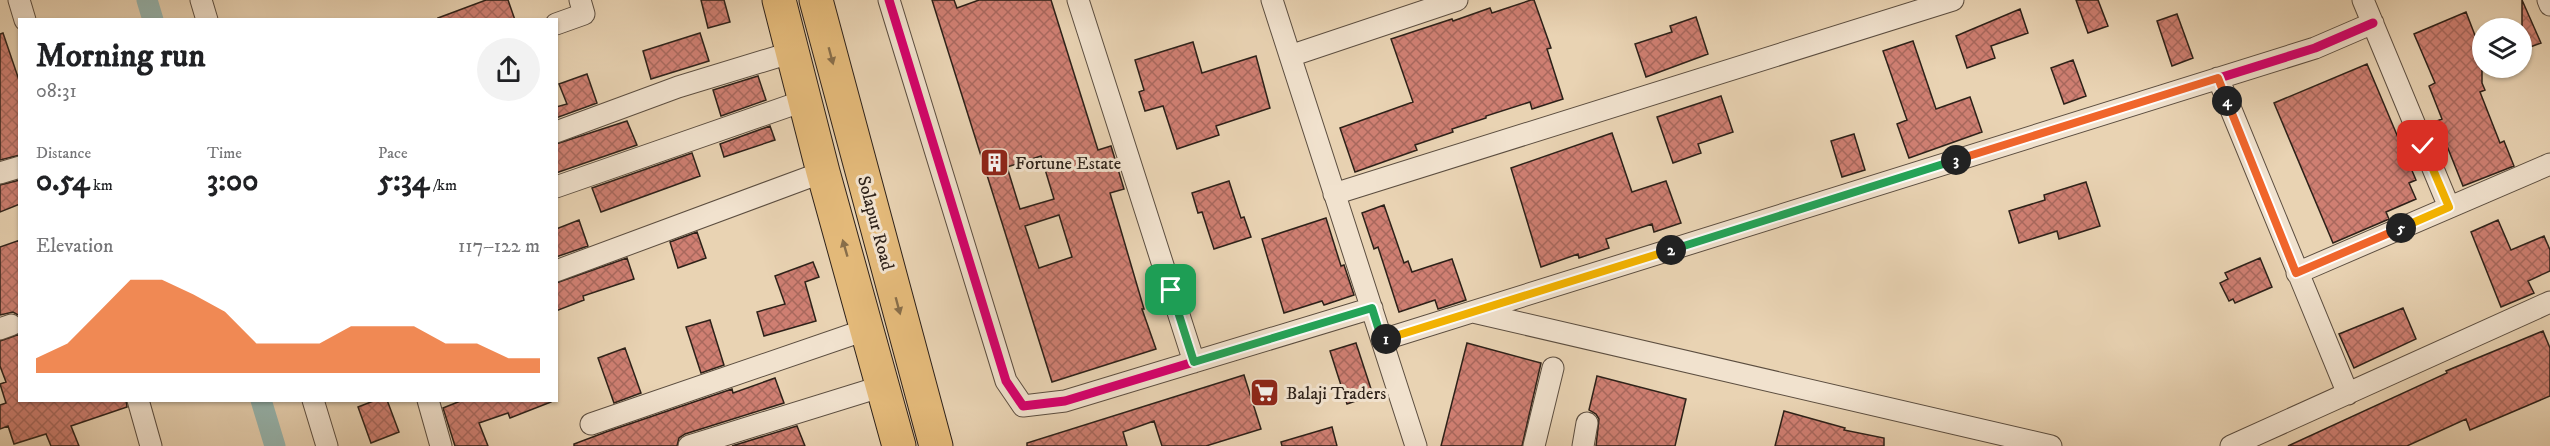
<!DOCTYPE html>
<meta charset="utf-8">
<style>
body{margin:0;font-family:"IM FELL DW Pica",serif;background:#f2f2f2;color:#202124;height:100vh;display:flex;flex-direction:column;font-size:22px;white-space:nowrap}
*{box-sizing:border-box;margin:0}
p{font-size:20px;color:#757577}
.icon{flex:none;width:33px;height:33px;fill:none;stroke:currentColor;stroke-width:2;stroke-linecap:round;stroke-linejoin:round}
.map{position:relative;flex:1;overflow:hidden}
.sheet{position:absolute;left:18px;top:18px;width:540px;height:384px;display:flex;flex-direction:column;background:#fff;border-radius:0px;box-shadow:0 2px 4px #0004}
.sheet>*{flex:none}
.controls{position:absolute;left:2472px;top:18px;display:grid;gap:12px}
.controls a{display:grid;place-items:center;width:60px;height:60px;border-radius:50%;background:#fff;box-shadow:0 2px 4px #0004;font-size:30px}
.pin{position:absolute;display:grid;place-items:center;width:51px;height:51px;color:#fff;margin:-26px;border-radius:12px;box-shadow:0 3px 9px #0006}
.km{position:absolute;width:30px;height:30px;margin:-15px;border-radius:50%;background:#222;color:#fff;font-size:16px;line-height:30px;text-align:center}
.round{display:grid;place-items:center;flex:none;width:63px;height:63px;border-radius:32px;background:#f2f2f2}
.headline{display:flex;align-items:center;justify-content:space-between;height:102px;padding:0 18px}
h1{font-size:33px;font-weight:800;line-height:45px}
.figures{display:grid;grid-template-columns:repeat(3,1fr);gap:9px;height:102px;padding:6px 18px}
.figures div{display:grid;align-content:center}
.figures b{font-size:30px;font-weight:800}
.figures small{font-size:16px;font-weight:400}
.figures p{font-size:16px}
.chart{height:168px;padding:12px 18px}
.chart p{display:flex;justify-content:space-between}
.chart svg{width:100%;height:108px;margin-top:6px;fill:#ea580c;opacity:.7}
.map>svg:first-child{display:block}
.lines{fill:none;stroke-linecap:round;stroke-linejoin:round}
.canal{stroke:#97b7b1;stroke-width:21}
.building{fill:url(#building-cross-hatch);stroke:#2d2119;stroke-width:1.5;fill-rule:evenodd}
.street-casing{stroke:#5c4e40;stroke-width:23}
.highway-casing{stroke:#2d2119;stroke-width:35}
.street{stroke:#f1e2ce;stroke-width:21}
.highway{stroke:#e4ba7a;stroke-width:33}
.cycleway-casing{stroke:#f1e2ce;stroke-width:13}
.cycleway{stroke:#d6006c;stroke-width:9}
.oneway{fill:#886e4a}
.split-1-casing{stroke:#fff;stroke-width:12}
.split-2-casing{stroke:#fff;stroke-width:12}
.split-3-casing{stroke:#fff;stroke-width:12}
.split-4-casing{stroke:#fff;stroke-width:12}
.split-5-casing{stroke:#fff;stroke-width:12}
.split-6-casing{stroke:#fff;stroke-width:12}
.split-1{stroke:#22a559;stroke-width:8}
.split-2{stroke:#f5b400;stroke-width:8}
.split-3{stroke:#22a559;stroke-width:8}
.split-4{stroke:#f0652b;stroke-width:8}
.split-5{stroke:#f0652b;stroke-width:8}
.split-6{stroke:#f5b400;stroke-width:8}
.labels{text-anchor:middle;stroke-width:6;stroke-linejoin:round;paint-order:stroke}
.poi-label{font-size:18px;fill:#2d2119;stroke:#f1e2ce;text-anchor:start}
.street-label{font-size:18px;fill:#2d2119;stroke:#f1e2ce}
</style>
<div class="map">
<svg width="2550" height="446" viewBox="0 0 2550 446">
<defs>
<pattern id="building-cross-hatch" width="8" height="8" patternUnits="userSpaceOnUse" patternTransform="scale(1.5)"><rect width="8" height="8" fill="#cf7f72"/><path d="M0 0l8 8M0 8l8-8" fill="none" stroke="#a8685d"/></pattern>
</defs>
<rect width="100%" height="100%" fill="#e9d3b3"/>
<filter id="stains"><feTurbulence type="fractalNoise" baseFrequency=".00333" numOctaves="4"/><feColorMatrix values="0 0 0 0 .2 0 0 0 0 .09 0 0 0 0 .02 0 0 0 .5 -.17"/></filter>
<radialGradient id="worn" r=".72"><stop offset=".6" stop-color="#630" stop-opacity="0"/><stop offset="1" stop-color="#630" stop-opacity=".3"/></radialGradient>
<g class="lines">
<path class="canal" d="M147,0l6,20
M261,400l14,46"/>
</g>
<path class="building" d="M486,0h22l7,20h-76l-1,-2z
M701,0h23l6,22 -22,6z
M932,0h22l3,8 22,-8h72l47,150 13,-4 13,43 -14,4 34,116h-2l14,40 -104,33zM1041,156l13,43 -34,10 -13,-42zM1059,215l13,42 -33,11 -14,-42z
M1531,0h3l17,48 -4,1 16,50 -31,10 -2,-7 -44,14v2l-34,11 1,3 -38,13 2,5 -62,22 -15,-44 73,-26 -22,-63 61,-20 1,2 37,-13 2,5z
M2076,0h22l10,26 -20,7z
M2522,0l19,43 -19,7z
M2020,9l8,24 -37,13 4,12 -28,10 -11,-32z
M2466,12l10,26 6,-3v48l3,7 -5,2 20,51 4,-2 10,25 -51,20 -26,-65 5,-2 -13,-33 6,-3 -21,-49z
M2177,14l16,44 -21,8 -15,-45z
M1696,17l12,37 -62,23 -11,-33 37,-12 -2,-6z
M3,33l17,50v72l-20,5v-126z
M700,33l9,28 -58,18 -8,-28z
M1913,41l23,68 34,-12 12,35 -73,26 -12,-34 10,-4 -24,-69z
M1193,42l9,31 54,-17 14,52 -54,18 3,9 -42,14 -14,-43 -18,5 -6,-19 5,-2 -9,-30z
M2073,60l13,36 -22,8 -13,-36z
M2367,64l49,116 -7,3 7,16 -30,13 3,7 -56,24 -59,-140z
M587,74l10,29 -41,15v-11l11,-3 -8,-20z
M758,76l8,24 -45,16 -8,-26z
M1721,96l12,36 -35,12 3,9 -28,10 -16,-46z
M627,121l10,24 -81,28v-29z
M770,126l5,14 -51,17 -4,-13z
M1612,133l20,59 34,-11 15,42 -27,9 -2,-8 -46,15 3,9 -30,10 -1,-4 -37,13 -30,-99z
M1854,134l11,36 -23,7 -11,-36z
M692,153l8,23 -99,36 -9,-24z
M20,180v24l-20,8v-27z
M1229,181l12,37 3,-1 7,20 -37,12 -12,-37 -4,1 -6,-20z
M2086,182l14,44 -41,13 -2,-8 -38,12 -10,-32 36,-11 -1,-5z
M1384,205l20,58 4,-2 4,11 40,-13 14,41 -28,9 -3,-9 -36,12 -21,-65 -4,2 -12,-36z
M1326,218l15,48 3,-1 10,30 -30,10 -2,-4 -38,12 -22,-74z
M579,220l9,26 -32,11v-28z
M2498,220l13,30 33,-14 6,14v21l-22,10 6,12 -33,14 -30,-75z
M697,232l9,26 -28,10 -8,-26z
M20,240v76l-7,-4 -13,3v-68z
M627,258l7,21 -51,17 1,4 -28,11v-28z
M2260,258l12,29 -37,16 -2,-4 -4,2 -9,-18 8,-4 -3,-6z
M813,262l6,15 -14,5 11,39 -52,15 -7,-24 28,-8 -10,-28z
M2403,308l13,31 -62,29 -15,-34z
M710,320l14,45 -23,8 -15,-46z
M2543,331l7,17v48l-80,34 -4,-11 -59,27h-119l159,-73 -1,-2z
M20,334v66h106l1,7 -56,19 8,20h-28l-5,-12 -32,10 -6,-18 -8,3v-24l6,-2 -6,-19 6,-2 -6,-16v-25z
M1356,343l17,52 -26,9 -17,-53z
M1467,343l74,20 -19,83h-81z
M625,348l16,45 -27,10 -16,-45z
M1244,375l17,54 -55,17h-44l-8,-25 -31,11 4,14h-100v-3z
M1597,376l89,23 -11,47h-79l3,-27 -3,-5 -7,-4z
M775,378l9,25 -99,31 -6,4 -2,8h-103v-2l32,-12 126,-43 1,4z
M376,400h11l12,32 -28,11 -13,-36z
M463,400h88v2l-41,16 -2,-5 -29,10 9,23h-33l-12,-38z
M1784,411l61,17 -1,2 40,8v8h-109z
M797,426l8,20h-73z
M1332,427l5,19h-55l-1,-4z"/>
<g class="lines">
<defs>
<path id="street" d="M19,0l6,20
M201,0l6,20
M889,0l117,381 17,25 42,-5 307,-93
M1078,0l116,362
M1272,0l144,446
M2363,0l86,207
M2548,0l2,5
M556,24l28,-10 -4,-14
M1290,56l167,-56
M2218,78l130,316
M556,132l122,-45 115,-35
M0,173l20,-6
M556,187l250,-87
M1334,194l619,-194
M556,271l267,-99
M2297,273l253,-109
M1473,312l578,134
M0,329l11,-4
M1382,340l933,-292 58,-25
M138,400l13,46
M313,400l14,46
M428,400l13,46
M591,424l277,-95
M689,446l194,-60
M1534,446l19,-78
M1583,446l4,-23
M2231,446l319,-144"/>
<path id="highway" d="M779,0l44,172 76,274
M816,0l120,446"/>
</defs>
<use href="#street" class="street-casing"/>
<use href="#highway" class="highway-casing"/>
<use href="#street" class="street"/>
<use href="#highway" class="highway"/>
<defs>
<path id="cycleway" d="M889,0l117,381 17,25 42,-5 307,-93
M1382,340l933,-292 58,-25"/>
</defs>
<use href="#cycleway" class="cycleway-casing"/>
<use href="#cycleway" class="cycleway"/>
</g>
<defs><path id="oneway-solid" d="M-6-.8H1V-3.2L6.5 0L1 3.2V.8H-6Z" transform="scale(1.5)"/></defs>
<g class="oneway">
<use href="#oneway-solid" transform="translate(831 56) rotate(75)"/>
<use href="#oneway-solid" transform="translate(845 248) rotate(-106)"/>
<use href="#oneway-solid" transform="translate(898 306) rotate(75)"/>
</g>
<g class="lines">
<defs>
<path id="split-1" d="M1171,290l23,72 178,-54 10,32 4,-1"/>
<path id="split-2" d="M1386,339l285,-89"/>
<path id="split-3" d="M1671,250l285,-90"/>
<path id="split-4" d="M1956,160l262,-82 9,23"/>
<path id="split-5" d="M2227,101l69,172 105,-45"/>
<path id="split-6" d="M2401,228l48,-21 -26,-61"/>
</defs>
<use href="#split-1" class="split-1-casing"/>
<use href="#split-2" class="split-2-casing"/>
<use href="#split-3" class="split-3-casing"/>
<use href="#split-4" class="split-4-casing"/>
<use href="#split-5" class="split-5-casing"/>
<use href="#split-6" class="split-6-casing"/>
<use href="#split-1" class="split-1"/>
<use href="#split-2" class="split-2"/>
<use href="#split-3" class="split-3"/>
<use href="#split-4" class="split-4"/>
<use href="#split-5" class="split-5"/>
<use href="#split-6" class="split-6"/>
</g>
<defs>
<symbol id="building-square" viewBox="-11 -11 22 22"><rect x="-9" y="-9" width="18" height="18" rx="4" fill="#8f2418" stroke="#f1e2ce"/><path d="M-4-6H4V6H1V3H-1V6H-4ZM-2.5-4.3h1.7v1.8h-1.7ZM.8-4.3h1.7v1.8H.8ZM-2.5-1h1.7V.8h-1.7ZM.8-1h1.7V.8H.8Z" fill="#fff"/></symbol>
<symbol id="supermarket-square" viewBox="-11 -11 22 22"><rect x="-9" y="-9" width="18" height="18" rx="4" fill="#8f2418" stroke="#f1e2ce"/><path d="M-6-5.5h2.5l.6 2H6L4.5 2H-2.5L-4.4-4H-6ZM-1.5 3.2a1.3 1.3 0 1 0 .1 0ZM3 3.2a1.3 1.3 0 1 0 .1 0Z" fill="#fff"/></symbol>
</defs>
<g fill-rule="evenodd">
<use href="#building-square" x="978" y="146" width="33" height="33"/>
<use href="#supermarket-square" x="1248" y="376" width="33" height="33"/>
</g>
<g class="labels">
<g class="poi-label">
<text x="1015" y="169">Fortune Estate</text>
<text x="1286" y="399">Balaji Traders</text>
</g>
<g class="street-label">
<text transform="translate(876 223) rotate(75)" y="6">Solapur Road</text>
</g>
</g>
<rect width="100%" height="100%" filter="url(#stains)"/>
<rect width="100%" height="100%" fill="url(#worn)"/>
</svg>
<div class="controls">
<a><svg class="icon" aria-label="layers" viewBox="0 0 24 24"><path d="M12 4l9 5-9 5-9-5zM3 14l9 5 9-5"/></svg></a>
</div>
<div class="pin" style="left:1171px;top:290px;background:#1e9e55"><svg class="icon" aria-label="arrive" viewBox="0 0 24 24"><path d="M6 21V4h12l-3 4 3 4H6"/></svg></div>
<div class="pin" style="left:2423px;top:146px;background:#d93025"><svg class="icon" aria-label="check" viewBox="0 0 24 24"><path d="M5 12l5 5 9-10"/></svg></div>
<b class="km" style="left:1386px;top:339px">1</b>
<b class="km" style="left:1671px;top:250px">2</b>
<b class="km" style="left:1956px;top:160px">3</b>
<b class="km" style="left:2227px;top:101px">4</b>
<b class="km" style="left:2401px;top:228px">5</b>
<section class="sheet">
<div class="headline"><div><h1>Morning run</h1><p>08:31</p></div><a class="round"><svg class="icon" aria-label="share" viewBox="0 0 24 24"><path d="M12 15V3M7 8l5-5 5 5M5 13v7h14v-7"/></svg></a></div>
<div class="figures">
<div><p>Distance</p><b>0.54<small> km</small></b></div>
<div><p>Time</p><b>3:00</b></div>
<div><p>Pace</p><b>5:34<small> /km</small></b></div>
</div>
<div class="chart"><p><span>Elevation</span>117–122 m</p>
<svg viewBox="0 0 160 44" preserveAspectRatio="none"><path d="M0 44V38L10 32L20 19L30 6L40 6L50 12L60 19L70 32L80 32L90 32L100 25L110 25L120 25L130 32L140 32L150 38L160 38V44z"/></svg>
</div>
</section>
</div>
